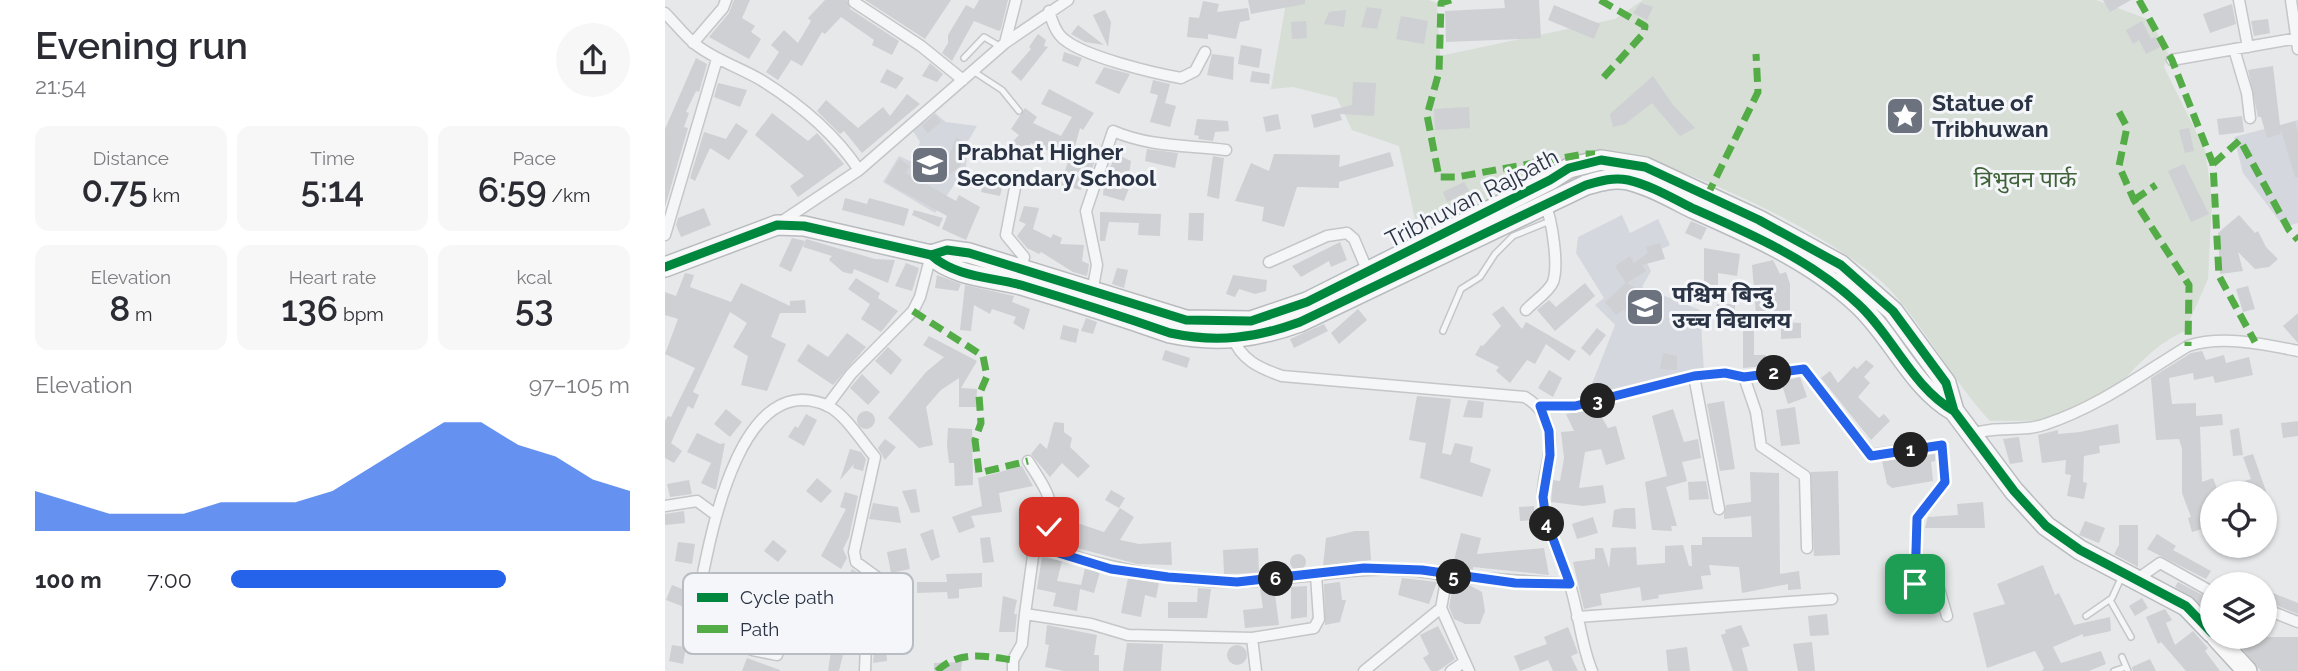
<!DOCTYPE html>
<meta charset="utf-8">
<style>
body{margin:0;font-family:Raleway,"Noto Sans Devanagari",sans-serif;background:#f7f7f7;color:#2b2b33;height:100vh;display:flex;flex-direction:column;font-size:26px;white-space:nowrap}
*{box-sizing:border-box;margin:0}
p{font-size:23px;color:#7c7c81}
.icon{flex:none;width:38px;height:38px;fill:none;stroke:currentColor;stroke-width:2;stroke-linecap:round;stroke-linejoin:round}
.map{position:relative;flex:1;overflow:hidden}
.details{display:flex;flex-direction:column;background:#fff;width:665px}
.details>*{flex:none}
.tools{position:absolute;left:1535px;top:481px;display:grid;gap:14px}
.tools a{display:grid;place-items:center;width:77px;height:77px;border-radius:50%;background:#fff;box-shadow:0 2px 5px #0004;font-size:35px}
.pin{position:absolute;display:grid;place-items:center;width:60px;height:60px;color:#fff;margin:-30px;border-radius:14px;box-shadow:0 4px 10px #0006}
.km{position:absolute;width:35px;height:35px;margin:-18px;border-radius:50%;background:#222;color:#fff;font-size:19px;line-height:35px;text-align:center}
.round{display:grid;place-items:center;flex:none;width:74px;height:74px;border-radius:37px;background:#f7f7f7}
.head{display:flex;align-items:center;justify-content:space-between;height:119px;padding:0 35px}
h1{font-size:38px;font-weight:600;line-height:52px}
.figures{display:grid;grid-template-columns:repeat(3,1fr);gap:10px;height:119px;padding:7px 35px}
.figures div{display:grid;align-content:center;border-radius:14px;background:#f7f7f7;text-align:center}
.figures b{font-size:35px;font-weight:600}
.figures small{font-size:19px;font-weight:400}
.figures p{font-size:19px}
.chart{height:196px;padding:14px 35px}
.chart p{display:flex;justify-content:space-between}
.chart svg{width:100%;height:126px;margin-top:7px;fill:#2563eb;opacity:.7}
ul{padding:0 35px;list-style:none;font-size:23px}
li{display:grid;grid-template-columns:112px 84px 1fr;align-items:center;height:52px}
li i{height:18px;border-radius:9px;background:#2563eb}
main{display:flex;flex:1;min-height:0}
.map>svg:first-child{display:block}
.built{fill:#d4d7dd}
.green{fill:#d6ded6}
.building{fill:#ced0d3}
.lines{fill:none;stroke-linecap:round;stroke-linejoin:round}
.service-casing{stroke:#c4c6c8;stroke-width:8}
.minor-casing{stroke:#c4c6c8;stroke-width:13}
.trunk-casing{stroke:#b8bbbf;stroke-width:22}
.service{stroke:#f5f6f7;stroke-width:5}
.minor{stroke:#f5f6f7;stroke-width:10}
.trunk{stroke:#f8f8f8;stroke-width:19}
.quiet{stroke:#54ac47;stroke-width:7;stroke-dasharray:14 7;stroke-linecap:butt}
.cycleway-casing{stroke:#f4f6f9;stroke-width:13}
.cycleway{stroke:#00873e;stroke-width:9}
.route-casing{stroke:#fff;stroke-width:14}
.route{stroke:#2563eb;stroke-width:9}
.labels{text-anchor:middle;stroke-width:6;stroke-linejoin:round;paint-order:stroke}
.poi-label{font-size:23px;font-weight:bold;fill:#2b3445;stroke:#f4f6f9;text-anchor:start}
.park-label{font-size:23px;fill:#3f6138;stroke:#f4f6f9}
.street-label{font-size:23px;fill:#2b3445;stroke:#f4f6f9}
.key{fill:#f4f6f9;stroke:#b8bcc3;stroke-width:2}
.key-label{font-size:19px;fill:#2b3445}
</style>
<main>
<section class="details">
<div class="head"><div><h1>Evening run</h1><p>21:54</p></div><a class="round"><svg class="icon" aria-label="share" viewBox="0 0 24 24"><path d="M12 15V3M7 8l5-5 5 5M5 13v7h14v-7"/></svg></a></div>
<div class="figures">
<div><p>Distance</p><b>0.75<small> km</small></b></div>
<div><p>Time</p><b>5:14</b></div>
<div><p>Pace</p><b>6:59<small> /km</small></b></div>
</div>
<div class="figures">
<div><p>Elevation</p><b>8<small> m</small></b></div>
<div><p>Heart rate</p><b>136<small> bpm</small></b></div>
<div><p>kcal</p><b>53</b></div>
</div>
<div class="chart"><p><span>Elevation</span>97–105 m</p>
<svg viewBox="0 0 160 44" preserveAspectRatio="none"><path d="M0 44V30L10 34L20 38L30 38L40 38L50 34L60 34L70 34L80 30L90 22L100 14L110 6L120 6L130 14L140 18L150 26L160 30V44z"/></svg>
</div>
<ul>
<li><b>100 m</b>7:00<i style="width:69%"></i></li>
</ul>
</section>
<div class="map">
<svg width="1633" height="671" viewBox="0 0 1633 671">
<rect width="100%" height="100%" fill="#e6e8ea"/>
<path class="built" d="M270,113l11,9 31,4 -9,15 -2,26 -31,46 -52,-31 16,-26 13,6 8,-20 -7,-11z
M1633,120v103l-14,4 -41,-54 -9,-36z
M957,215l8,18 28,-14 12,26 -26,12 7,14 -9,16 58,23 4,61 -118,28 29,-74 -20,-20 9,-7 -28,-45 2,-16z"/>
<path class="green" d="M618,0h146l8,3 3,53 175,-37 28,-19h453l54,20 18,33 -4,14 41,83 7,49 -4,80 -23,52c-40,18 -52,44 -84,69 -30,24 -75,20 -111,21 -36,-39 -61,-87 -97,-128 -46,-52 -211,-131 -279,-140l-10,26 -63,10 -126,30 -16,-73 -47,-16 -15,-32 -44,-11 -22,2 14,-80z"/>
<path class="building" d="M69,0h16l-8,18 13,8 -4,6 10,7 -12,20 -40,-22 20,-24z
M160,0h22l3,9 49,32 -7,14 -20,-10 2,-5 -33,-23 -16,17 -3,-2 -20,34 -11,-6 -13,20 -12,-8 13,-20 -8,-7 13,-15 14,13 13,-22 -3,-3z
M200,0h86l-26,39z
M314,0h29l-7,29 -2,2 -25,-10 -22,40 -10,-8 6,-10v-8l18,-30 8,4z
M583,0h57v4l-54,10z
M839,0h35l2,38 -95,4 -1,-31 60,-3z
M1438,0h28l-21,12z
M538,1l16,3 -2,8 31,-4 2,12 -10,2 -4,17 -28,-5v5l-21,-2 2,-20 10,1z
M976,3l12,4 -6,13 -14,-7z
M1567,4l4,20 -26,9 -7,-19z
M889,5l46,19 -6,15 -46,-19z
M702,7l15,2 -5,20 -16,-2z
M440,10l6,12 -3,25 -15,-32z
M681,10l-2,17 -20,-3 5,-12z
M736,16l27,5 -4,23 -28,-5z
M1603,19l2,14 -16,3 -3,-15z
M641,21l1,17 -15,1 -1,-17z
M1477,21l9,18 4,-2 5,10 -14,7 -7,-14 -6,4 -7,-14z
M413,25l26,20 -19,-3 -14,-8z
M373,34l8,6 -2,6 4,1 -27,34 -10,-9 20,-23 -2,-2z
M576,45l21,4 -3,19 -21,-4z
M399,52l18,6 -4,9 -16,-6z
M547,54l22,3 -1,23 -26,-5z
M31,58l11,6 -1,4 -7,24 -3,-1 -10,21 3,1 -5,14 4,1 -23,79v-78z
M265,63l13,11 -6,8 -15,-6z
M1608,66l8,68 -14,4 -6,-21h-3l-10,-47z
M439,67l26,7 -11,20 -24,-11z
M222,69l17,9 -8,11 -16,-7z
M587,71l18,3 -1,10 -19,-2z
M988,76l20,29 22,23 -15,8 -28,-33 -27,21 -12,3 -3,-13z
M488,80l17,4 -5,19 11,3 -6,21 -20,-5 8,-27 -8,-2z
M688,82l23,1 -2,33 -34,-2 2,6 -28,8 -3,-13 41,-10z
M53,83l29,7 -7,17 -26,-10z
M384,89l45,24 -11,17 -3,-2 -6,22 22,7 -7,21 -5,-1 -3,13 -20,-5 7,-24 -10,-6 -27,-12 -10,19 -18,-10 16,-17 -8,-6 14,-21 12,9 -4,6 28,13 11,-19 -31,-13z
M242,94l13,10 -58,49 -18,-22 -4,3 -23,-23 9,-11 32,28 25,-21 7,9z
M804,107l1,21 -35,2 -1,-21z
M107,113l36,28 9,-8 27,31 -46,33 -8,-11 14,-10 -49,-41z
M270,114l6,8 -13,11 -6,-7z
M613,114l3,15 -15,3 -3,-15z
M1577,116l2,16 -25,3 -2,-16z
M532,119l31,2 1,10 -14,1 -2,9 -15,-2 1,-3 -5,-1z
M1630,121l3,12v44h-3l-15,-51z
M71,123l12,8 -19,29 -19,-12 -15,33 -5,-3 14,-46 22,7z
M1524,128l5,23 -9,2 -6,-23z
M291,138l12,5 -7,22 -23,19z
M482,149l31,4 -3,15 -30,-7z
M725,152l4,14 -55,16v6l-42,-1 -13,40 -22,-6 2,-14 -29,-6 16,-38 18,8 5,-17 66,1 -1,12z
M451,154l15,7 -3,21 3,1 -7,18 -21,-6 1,-13z
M548,156l11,2 -5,41 -12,-3z
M234,159l11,7 -4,7 50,28 3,-6 21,12 -14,33 -24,-11 5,-13 -62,-34z
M1519,164l25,50 -18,8 -23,-51z
M320,175l19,5 -4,16 -19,-4z
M799,182l5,9 -22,11 -4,-10z
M180,198l22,6 2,-6 40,11 -5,17 -62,-16z
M359,206l15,2 -6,21 18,9 2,-4 9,4 -2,6 24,1 -2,16 7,3 -2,12 -14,-4 -32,-20 -2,2 -12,-6 -10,-12 9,-12 -7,-3z
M39,208l7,17 -30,12 -5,-12 2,-7z
M249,210l29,8 -4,9 -27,-12z
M435,212l61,2 -1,22 -22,-1 1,-12 -30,-1 -4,19h-5z
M524,213h15l-1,28 -15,-1z
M1574,215l16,18 3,-2 8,16 12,12 -9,8 -14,2 -17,-17 5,19 -23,3 -2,-41z
M1026,221l16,7 -6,12 -16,-7z
M127,238l13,3 -14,31 -12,-6z
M141,239l69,20 20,1 -7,23 -34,-14 -2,5 -9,-2 -14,-12 3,-4 -29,-9z
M675,242l7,18 -16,7 -2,-6 -28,16 -9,-11z
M995,243l5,16 -23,6 4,6 -19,12 30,17 -3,6 6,3 -5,8 -6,-3 -5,8 -21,-12 -7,5 -11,-13 21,-19 -11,-17 15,-10 4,7 14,-10 -2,-6z
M1039,248l36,6 -3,22 -19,-3v19l-14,1z
M1108,260l7,14 6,-2 4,12v26l-34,4 -4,-49z
M241,263l13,5 -7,23 -17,-5z
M452,268l11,2 -4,18 -12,-4z
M20,273l9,2 -4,12 41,15 10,-19 49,23v-5l15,-1 1,13h-26l-9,24 15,7 -19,47 -26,-6 7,-29 -15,-9 14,-24 -17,-11 -37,80 6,3 -6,14 -5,-3 -17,37 11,8 -8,12 -9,-5v-37l3,-5 3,1 24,-49 -30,-14 13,-35 -13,-4v-23l11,4z
M272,275l24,9 -3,7 -23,-3z
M568,275l34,5 -1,11 -11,3 -16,-5 -4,8 -9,-3z
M191,278l24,15 -2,5 20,13 -17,21 -20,-13 9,-15 -22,-15z
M920,283l10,13 -40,35 -18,-21 12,-10 7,7z
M300,285l49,11 -2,6 18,7 -6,21 -11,-7 3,-6 -24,-8 -2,5 -16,-9 -3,26 -11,-1z
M1583,286l7,23 -12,3 -7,-23z
M1052,304h18v18h-19z
M838,306l19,23 4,-7 50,29 -7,10 -23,-17 -11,20 -8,-4 -17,23 -14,-12 3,-4 -24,-12 6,-10 2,1 18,-20 -9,-12z
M693,309l9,11 -28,24 -8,-11z
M1633,313v30l-15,-17z
M421,318l11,4 -4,12 -12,-3z
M1078,321h11v34h12v11l-23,2z
M1116,322l20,1v15l-20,1z
M659,324l4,7 -34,17 -4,-9z
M398,325l16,4 -3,14 -16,-4z
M932,328l9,7 -16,21 -9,-8z
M182,333l19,14 -33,38 -36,-24 11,-17 20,13z
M264,336l48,25 -16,27 16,1 -1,18h-17v-29l-18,12 -15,17 7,38 -14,3 -31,-30 38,-46 18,-15 -21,-12z
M223,347l14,13 -11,15 -16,-14z
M500,350l25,8 -3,10 -25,-8z
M1537,351l4,9 18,-5 2,8 23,-6 4,18 -38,8 -2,-7 -19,4 -1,-7 -24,5 3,26 24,-1v13l26,-2 1,11 -23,2 2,55 11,-4 6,16h-7v32l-20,6 -4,-14 3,-1 -9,-24v-44l-3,-10 -23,1 -5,-62 40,-25z
M998,353l14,3v14l-17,-1z
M1201,360l8,6 -10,11 6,6 -12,14 21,21 5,-4 6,7 -19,19 -50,-62 9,-7 8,12 16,-17 3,3z
M884,370l13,8 -9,19 -15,-9z
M197,374l18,18 -12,13 -18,-17z
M1135,377l7,20 -19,7 -7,-22z
M752,396l34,3 -9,54 9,2 4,-12 18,4 -3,15 21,7 -9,28 -62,-19 6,-35 -17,-3z
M803,400l16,2 -2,16 -19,-1z
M1059,401l11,68 -15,2 -13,-67z
M1130,407l5,37 -19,2 -5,-36z
M61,409l16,13 -12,15 -16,-13z
M932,409l11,19 8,-2 9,33 -19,6 -5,-16 -16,3 -6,36 24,-3 3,18 -23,3 -32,-4 2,-22 7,1 4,-23 -3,-26 13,-1 -8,-17z
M1008,409l11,33 14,-3 3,19 -19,4 5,19 -21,6 11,39h-6l1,5 -20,-1 -7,-48 22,-6 -15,-60z
M192 420a9 9 0 1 1 18 0a9 9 0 1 1-18 0Z
M141,414l11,6 -13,26 -16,-9 7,-11 3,2z
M1633,421v15l-15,2 -2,-15z
M389,422l10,1v9l8,6 -2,9 20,19 -12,12 -16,-15 -12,14 -19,-23 9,-11 7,6z
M1453,424l2,19 -21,3 1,7 -16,3 -1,26 4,1 -3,16 -17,-3 4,-21 -6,-1 1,-14 -24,3 -4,-28 20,-5v4l22,-2z
M283,428l24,1 1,56 -18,1 -1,-23h-5l-2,-18z
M1574,428l4,27 -10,1 -3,-26z
M32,433l23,11 5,-1 -9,47 -15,-7 10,-20 -24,-11z
M1354,437l4,25 -13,2 -7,-25z
M220,439l11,8 -11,13 -7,-12z
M185,449l11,3 5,7 -3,12 -10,-3 1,-4 -14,16z
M1270,454v7l-4,1 2,19 -41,7 -5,-4 -5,-23z
M1588,454l14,40h-23l-3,-12 10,-3 -8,-22z
M357,466l11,20 -34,7 3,19 -31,4 4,11 -16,6 -7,-16 30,-11 -4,-28z
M1173,471l2,84 -26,1 -3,-84z
M1085,472l29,1 1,101 19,-3 2,18 -13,1v-6l-46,9 -3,-26 -30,-2 2,10 -10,1 2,13 -45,6 1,3 -17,3 -2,-14 -40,7 2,11 -18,4 -11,-47 22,-3v-11h8l6,20 2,-20 25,-1 1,18 28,-2v-17l18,-1 6,21h3l-1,-21h11v-8h50l-1,-21 -27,3v-4l2,-10 25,-3z
M152,478l15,13 -11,12 -15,-12z
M24,480l3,14 -22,3 -3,-13z
M1041,481l3,18 -20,1 -1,-18z
M251,489l4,23 -9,1 -9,-22z
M446,490l14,8 -6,10 -14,-8z
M180,492l13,4 -9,41 -6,12 4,9 -6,11 -20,-13 25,-47 -6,-2z
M1318,502l2,26h-60l3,-11 30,-2 -1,-11z
M208,503l25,4 3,16 -32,-4z
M869,506l1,14 -15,1 -1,-14z
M455,508l14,9 -14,23 19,4 32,-2 1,23 -35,-1 -86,-23 8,-24 45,15z
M958,508h12l1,21 -24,-2 2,-17z
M19,511l1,12 -20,2v-11z
M928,517l5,16 -21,6 -5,-15z
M1420,521l20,7 -6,15 -20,-8z
M1454,525h19v42l-24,-13 5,-9z
M268,529l7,28 -9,4 -11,-27z
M690,531h14l2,29 -48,6 3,-28z
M796,533l20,5 -4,16 67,-6 5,27 -76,-8v3l-21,-2z
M1492,534l19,12 -3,4 38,21 -5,8 -59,-30z
M325,537l4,25 -11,1 -3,-25z
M108,540l14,11 -9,11 -14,-11z
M13,542l17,2 -3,20 -17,-3z
M241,548l4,21 -19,4 -4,-21z
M593,548l1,25 -35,1 -1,-24z
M625 562a8 8 0 1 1 16 0a8 8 0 1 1-16 0Z
M377,557l20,4 -5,20 24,4 4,-17 15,4 -6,21 -14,-4 -3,22 -24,-5 3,-13 -19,-4z
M1378,565l12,30 4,-2 15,32 36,-8 1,14 -28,6v-3l-30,13 8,16 40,-12 5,13 -17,7h-47l2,-3 -9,-17 -48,17 -14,-55 32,-9 -8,-20z
M187,569l13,9 -9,17 8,4 -4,11 4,1 -2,9 -16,-3 2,-6 -3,6 -6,-3 12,-31 -5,-2z
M317,573v14l-23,2v9l-11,1 -1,-7 -30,1v-11h30l-1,-8z
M463,578l31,5 -3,15 -11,-3 -4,22 -20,-4z
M737,578l35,4 -8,22 -31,-9z
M675,582l2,18h4l-6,22 -15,3 -1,-41z
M1513,582l34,18v12l-37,-25z
M788,584l16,1 13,7 3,19 -5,13h-15l-11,-5 -5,-12z
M7,585l18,7 -6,15 -18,-7z
M642,586v31l-16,2v-32z
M609,587l5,38 -34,3 -2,-18 20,-2 -3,-19z
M533,588l13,1 -4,29h-39v-16h29z
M1600,590l33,13v11l-33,-13z
M338,596l14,4 -3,14h3l-2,18h-16z
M1477,598l6,10 -13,8 -6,-10z
M1500,609l7,11 -6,3 9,22 18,-14 15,17 -3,3 15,20h-34l-25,-29 -3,2 -12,-27z
M1162,614l2,21 -19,1 -2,-20z
M382,625l50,10 -3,20h5v16h-35l-19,-4 4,-22 -4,-1z
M1076,625l9,21 -8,2 6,23h-15l-12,-36 5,-2 -1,-3z
M773,626l17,33 -17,12h-7l-8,-13 6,-4 -9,-19z
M903,627l10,26 -7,3 7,15h-25l-5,-11 -28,11 -6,-15 33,-12 -3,-7z
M220,633l2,28 -14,2 3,-29z
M1568,637h65v34h-37z
M1147,642l3,29h-17l-5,-27z
M462,643l36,1 -2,27h-38z
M167,644l13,3 -6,24h-11z
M7,645l14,2 -3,17 -14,-3z
M562 655a10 10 0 1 1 20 0a10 10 0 1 1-20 0Z
M1022,647l3,24h-22l-2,-21z
M82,658l33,12v1h-38z
M1485,659l6,12h-23l-1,-4z
M297,662l-1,9h-27v-8z"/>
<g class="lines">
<defs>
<path id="service" d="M299,58l20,-21 17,10
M308,71l29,19 17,21
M778,331l18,-42 19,-12 15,-23 18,-18 37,-15
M1445,600l21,37
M1421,616l26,-18 10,-22
M1457,657l6,14
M1449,671l12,-4"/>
<path id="minor" d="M1574,0l9,47
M1626,0l7,49
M189,2l67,44 42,34
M384,11c3,10 7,23 16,29 21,17 88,33 116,38l14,-7 10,-19
M0,13c10,10 19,22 30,31 20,16 44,23 66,36 37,23 74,54 98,90
M28,43l30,-35 3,-8
M340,43l11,-43
M1569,49l13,44 3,25
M1507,60l126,-22
M352,177l-11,58 18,22 -2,10
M113,224l81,-54 146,-127 63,-43
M0,235l52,-176
M604,262l58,-26 20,-3 7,6 14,33
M427,293l5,-28 -11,-54 27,-80c37,16 74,14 113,19
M861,310c7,-8 23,-18 27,-28 6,-17 -1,-62 -8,-78
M567,336c9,24 27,32 50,40l243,21c13,8 20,17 24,33 5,24 -8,46 -6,70 2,29 17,55 26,82 10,29 11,60 23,89
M1029,376l25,133
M1079,377l12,35 5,34 44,30 2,72
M162,406l24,-32 62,-63 7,-14 11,-42
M875,406h35l119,-30 31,-3 19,4 60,-8 67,86 71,-10 3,37 -28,36 -2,66 22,-2 10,34
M1307,434c24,-9 51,-1 74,-10 52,-17 96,-50 142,-78 34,-11 75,-2 110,5
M363,461c21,33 34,49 11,85
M0,506l32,-5 19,14
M1471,580l24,-17 52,29
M33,599c11,-56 40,-234 130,-193 18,9 34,36 47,51l-21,95 2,10 25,18 -15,63 -1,28
M1600,609l33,13
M912,617l255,-18
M587,638l-124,-3 -37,-11 -66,-10 8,-58 6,-10c66,21 127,35 196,36 27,0 54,-5 81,-7
M87,650l25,5 6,-25 5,-3 78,16
M348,671v-11l9,-16 3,-30
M591,671l-4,-33 62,-10 5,-9 -3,-44c44,-6 87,-9 131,1
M699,671l77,-63
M786,671l13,-9
M804,671l-28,-63 6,-32 123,8"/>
<path id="trunk" d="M266,255c24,22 60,22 90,30 50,15 100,31 149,48 47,10 86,5 130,-11l286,-137c14,-4 27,-8 42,-5 22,5 44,18 64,28 59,26 119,52 166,96 35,32 54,83 96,107
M0,267l112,-42 27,1 127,29 16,-5 22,3 217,67 65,1 56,-19 243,-122 19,-12 32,-8 44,7 114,53 82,45 52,46 53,72 8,28 60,80 32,35 34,24 106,56 26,27
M1551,637l31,34"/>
</defs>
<use href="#service" class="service-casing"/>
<use href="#minor" class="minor-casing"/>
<use href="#trunk" class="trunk-casing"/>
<use href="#service" class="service"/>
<use href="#minor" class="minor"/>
<use href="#trunk" class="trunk"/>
<path class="quiet" d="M786,0l-10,3 -2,69 -12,43 12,62h18l127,-23h11
M935,0l45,26 -1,7 -41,45
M1474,0l33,60 41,104 6,112 36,66
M1454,112l8,15 -8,39 15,34 55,85 -1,61
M1548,164l27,-24 49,90 9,10
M1042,196l51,-104 -2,-38
M1469,200l22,-15
M248,311l70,45 4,20 -8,19 2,28 -6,17 4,33 49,-12
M272,671c22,-21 47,-15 76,-11"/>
<defs>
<path id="cycleway" d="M266,255c24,22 60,22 90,30 50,15 100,31 149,48 47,10 86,5 130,-11l286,-137c14,-4 27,-8 42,-5 22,5 44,18 64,28 59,26 119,52 166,96 35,32 54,83 96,107
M0,267l112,-42 27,1 127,29 16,-5 22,3 217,67 65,1 56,-19 243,-122 19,-12 32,-8 44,7 114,53 82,45 52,46 53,72 8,28 60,80 32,35 34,24 106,56 26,27"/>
</defs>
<use href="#cycleway" class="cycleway-casing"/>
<use href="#cycleway" class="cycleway"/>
</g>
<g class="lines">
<defs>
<path id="route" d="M384,527l-10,20 72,22 57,8 69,5 127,-14 58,2 93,13 55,1 -24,-64 -3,-23 7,-42 -1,-24 -9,-25h35l119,-30 31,-3 19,4 60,-8 67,87 71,-11 3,37 -28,36 -2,66"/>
</defs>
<use href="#route" class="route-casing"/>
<use href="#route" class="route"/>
</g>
<defs>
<symbol id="sight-square" viewBox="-11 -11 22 22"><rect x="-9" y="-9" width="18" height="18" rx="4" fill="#6c737f" stroke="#f4f6f9"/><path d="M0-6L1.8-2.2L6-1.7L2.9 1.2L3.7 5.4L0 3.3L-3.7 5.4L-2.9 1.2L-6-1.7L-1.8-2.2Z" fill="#fff"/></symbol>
<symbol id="school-square" viewBox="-11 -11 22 22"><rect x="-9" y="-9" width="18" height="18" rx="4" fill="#6c737f" stroke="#f4f6f9"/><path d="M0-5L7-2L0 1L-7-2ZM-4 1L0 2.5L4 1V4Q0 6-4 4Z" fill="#fff"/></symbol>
</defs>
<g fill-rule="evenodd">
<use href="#sight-square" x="1218" y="94" width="44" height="44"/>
<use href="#school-square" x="243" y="143" width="44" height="44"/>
<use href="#school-square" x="958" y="285" width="44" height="44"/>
</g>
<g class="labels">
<g class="poi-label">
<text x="1267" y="111">Statue of<tspan x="1267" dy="26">Tribhuwan</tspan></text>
<text x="292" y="160">Prabhat Higher<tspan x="292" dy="26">Secondary School</tspan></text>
<text x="1007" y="302">पश्चिम बिन्दु<tspan x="1007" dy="26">उच्च विद्यालय</tspan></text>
</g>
<g class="park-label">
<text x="1360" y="187">त्रिभुवन पार्क</text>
</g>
<g class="street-label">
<text transform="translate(807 198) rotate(-27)" y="8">Tribhuvan Rajpath</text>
</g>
</g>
<rect x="18" y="573" width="230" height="81" rx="10" class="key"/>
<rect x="32" y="593" width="31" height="9" fill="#00873e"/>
<rect x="32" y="625" width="31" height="8" fill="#54ac47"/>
<g class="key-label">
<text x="75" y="604">Cycle path</text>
<text x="75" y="636">Path</text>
</g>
</svg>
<div class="tools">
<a><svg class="icon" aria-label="locate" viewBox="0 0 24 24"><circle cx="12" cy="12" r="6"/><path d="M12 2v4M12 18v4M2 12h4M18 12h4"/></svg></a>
<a><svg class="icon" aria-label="layers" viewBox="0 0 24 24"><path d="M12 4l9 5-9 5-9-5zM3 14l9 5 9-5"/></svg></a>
</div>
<div class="pin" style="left:1250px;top:584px;background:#1e9e55"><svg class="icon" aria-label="arrive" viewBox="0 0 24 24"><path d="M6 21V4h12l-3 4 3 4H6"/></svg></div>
<div class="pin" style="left:384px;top:527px;background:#d93025"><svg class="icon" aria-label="check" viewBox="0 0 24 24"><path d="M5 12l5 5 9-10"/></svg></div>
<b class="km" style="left:1246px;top:450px">1</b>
<b class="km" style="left:1109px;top:373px">2</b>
<b class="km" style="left:933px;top:401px">3</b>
<b class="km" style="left:882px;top:524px">4</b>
<b class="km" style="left:789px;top:577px">5</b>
<b class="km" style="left:611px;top:579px">6</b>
</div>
</main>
